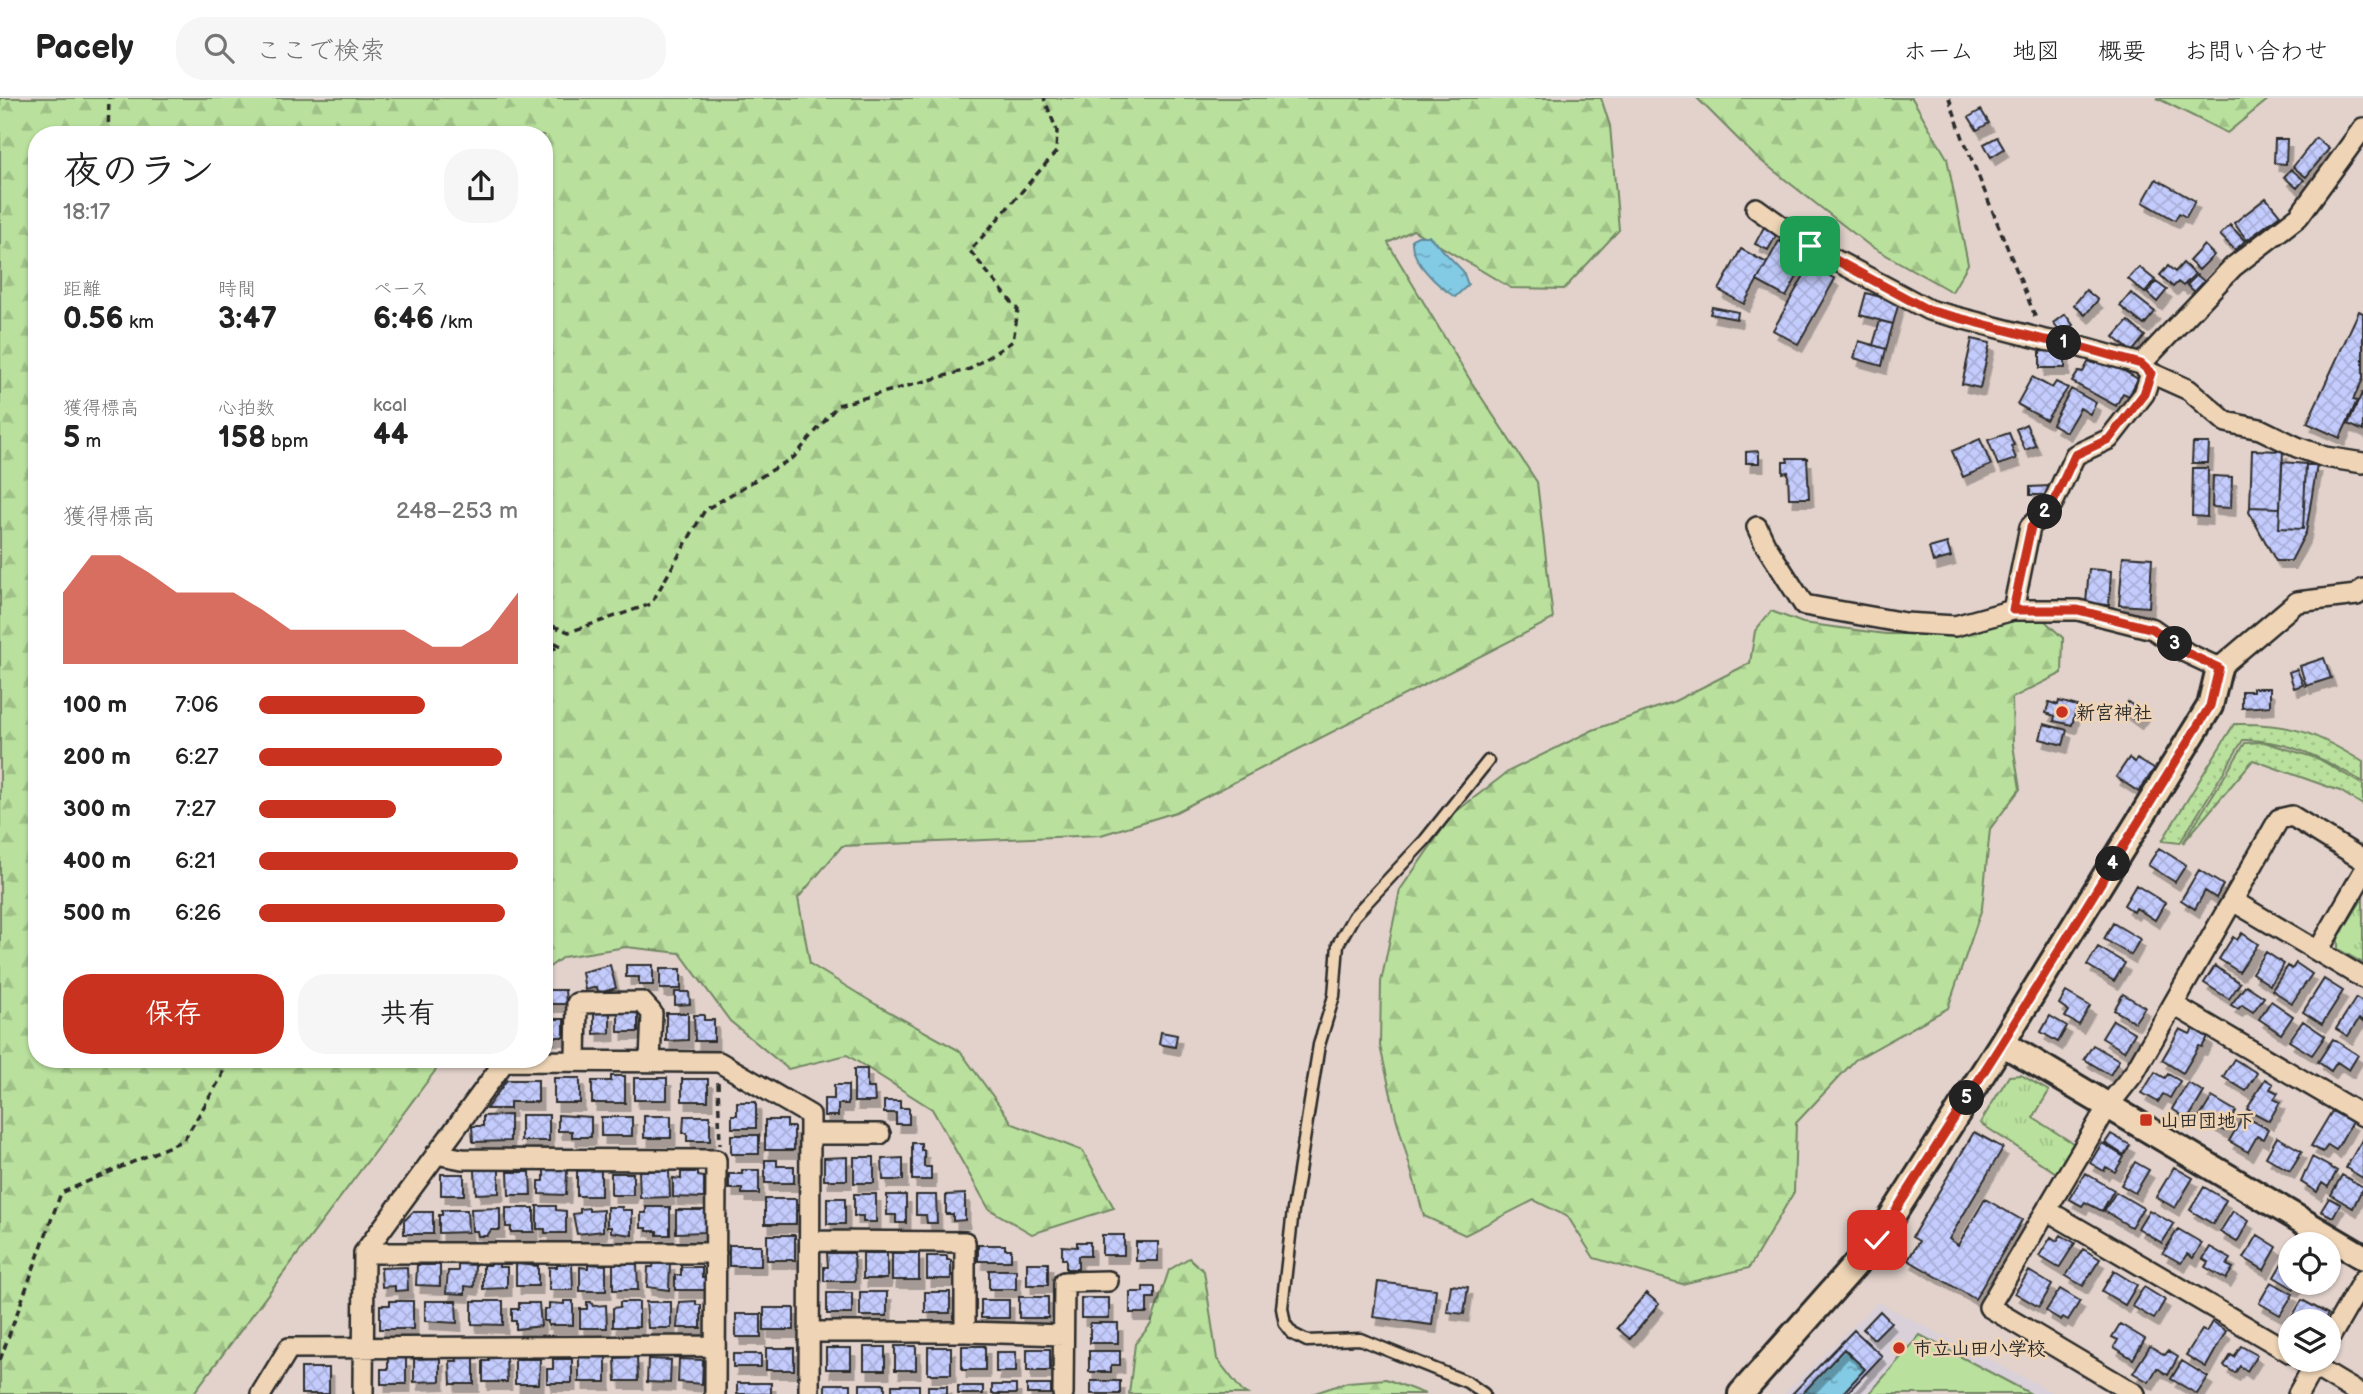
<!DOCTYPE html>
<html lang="ja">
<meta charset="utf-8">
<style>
body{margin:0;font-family:"Balsamiq Sans","Klee One",sans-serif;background:#f6f6f6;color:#222;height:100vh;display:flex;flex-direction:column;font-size:26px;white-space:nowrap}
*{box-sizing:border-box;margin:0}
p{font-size:23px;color:#767676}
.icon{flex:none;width:38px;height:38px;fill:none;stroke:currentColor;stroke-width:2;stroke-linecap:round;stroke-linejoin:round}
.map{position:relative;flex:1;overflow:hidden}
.panel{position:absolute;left:28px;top:28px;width:525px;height:942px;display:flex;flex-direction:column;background:#fff;border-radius:28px;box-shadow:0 2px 5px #0004}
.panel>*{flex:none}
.fabs{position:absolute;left:2278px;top:1134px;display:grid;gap:14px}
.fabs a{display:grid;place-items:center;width:63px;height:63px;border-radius:50%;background:#fff;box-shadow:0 2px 5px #0004;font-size:35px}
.pin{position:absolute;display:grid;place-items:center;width:60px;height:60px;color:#fff;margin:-30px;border-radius:14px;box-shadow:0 4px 10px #0006}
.km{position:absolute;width:35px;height:35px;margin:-18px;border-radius:50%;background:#222;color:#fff;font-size:19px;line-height:35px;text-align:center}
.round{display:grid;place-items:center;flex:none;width:74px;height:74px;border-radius:28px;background:#f6f6f6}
.summary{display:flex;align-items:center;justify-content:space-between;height:119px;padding:0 35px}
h1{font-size:38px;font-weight:700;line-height:52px}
.stats{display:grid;grid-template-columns:repeat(3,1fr);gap:10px;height:119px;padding:7px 35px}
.stats div{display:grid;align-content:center}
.stats b{font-size:30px;font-weight:700}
.stats small{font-size:19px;font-weight:400}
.stats p{font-size:19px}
.chart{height:196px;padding:14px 35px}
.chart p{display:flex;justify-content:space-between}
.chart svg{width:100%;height:126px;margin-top:7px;fill:#c8321e;opacity:.7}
.action{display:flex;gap:14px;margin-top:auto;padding:14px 35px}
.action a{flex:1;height:80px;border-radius:28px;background:#c8321e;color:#fff;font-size:28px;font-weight:700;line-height:80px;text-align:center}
.action a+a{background:#f6f6f6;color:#222}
ul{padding:0 35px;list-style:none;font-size:23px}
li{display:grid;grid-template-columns:112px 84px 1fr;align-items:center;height:52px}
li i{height:18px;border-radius:9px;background:#c8321e}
header{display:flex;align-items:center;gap:42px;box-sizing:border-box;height:98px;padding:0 35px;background:#fff;border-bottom:2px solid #e0e0e0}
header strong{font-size:33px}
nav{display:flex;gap:38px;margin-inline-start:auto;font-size:24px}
.search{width:490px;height:63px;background:#f6f6f6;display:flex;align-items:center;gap:18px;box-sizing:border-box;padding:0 24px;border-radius:28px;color:#767676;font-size:26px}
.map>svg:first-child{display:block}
.built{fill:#d9d0da}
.grass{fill:url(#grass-dots);stroke:#728664;stroke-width:2}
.forest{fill:url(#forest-firs);stroke:#728664;stroke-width:2}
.park{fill:url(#park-tufts);stroke:#728664;stroke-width:2}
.pitch{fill:#b9e19d;stroke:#728664;stroke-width:2}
.water{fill:url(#water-ripples);stroke:#608a9a;stroke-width:2}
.building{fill:url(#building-cross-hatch);stroke:#2b2b2b;stroke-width:2;filter:url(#shadow)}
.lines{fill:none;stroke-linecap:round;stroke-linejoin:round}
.service-casing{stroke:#2b2b2b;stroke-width:15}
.minor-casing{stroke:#2b2b2b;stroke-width:24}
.tertiary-casing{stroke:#2b2b2b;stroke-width:30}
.path{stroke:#2b2b2b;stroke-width:3.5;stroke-dasharray:7 5;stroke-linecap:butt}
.service{stroke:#efd5b6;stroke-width:10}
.minor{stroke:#efd5b6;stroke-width:19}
.tertiary{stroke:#efd5b6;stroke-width:24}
.route-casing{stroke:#fff;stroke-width:14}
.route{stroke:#c8321e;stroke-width:9}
.poi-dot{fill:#c8321e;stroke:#efd5b6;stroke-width:2.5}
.labels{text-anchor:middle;stroke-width:5;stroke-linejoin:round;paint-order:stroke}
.poi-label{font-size:19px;font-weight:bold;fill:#2b2b2b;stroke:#efd5b6;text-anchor:start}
</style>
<header>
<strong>Pacely</strong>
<div class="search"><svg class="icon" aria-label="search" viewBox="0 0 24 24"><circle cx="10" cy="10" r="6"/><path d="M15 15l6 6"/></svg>ここで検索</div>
<nav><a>ホーム</a><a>地図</a><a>概要</a><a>お問い合わせ</a></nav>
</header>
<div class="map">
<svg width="2363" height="1296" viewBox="0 0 2363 1296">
<defs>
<pattern id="grass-dots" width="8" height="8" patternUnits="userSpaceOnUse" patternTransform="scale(1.75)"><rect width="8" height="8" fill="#b9e19d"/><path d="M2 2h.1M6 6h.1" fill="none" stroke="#9fc187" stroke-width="1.8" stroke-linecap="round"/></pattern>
<pattern id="forest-firs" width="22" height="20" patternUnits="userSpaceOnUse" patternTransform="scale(1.75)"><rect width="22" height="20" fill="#b9e19d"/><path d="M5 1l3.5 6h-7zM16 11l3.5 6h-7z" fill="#9fc187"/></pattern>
<pattern id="park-tufts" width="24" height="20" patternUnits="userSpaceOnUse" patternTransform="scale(1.75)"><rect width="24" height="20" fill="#b9e19d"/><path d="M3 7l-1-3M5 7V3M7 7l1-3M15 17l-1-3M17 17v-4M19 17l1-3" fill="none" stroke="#9fc187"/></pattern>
<pattern id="water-ripples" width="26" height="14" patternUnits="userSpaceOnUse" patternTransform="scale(1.75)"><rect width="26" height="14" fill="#83cae4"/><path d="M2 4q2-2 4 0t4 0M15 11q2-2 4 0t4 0" fill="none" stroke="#6ba4b9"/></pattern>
<pattern id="building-cross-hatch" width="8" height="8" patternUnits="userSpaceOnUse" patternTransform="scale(1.75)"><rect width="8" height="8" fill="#c4ccfd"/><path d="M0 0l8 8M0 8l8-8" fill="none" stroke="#a9afd9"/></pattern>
<filter id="shadow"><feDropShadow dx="4.5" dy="8" stdDeviation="0" flood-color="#0004"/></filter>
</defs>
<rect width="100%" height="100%" fill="#e2d2cb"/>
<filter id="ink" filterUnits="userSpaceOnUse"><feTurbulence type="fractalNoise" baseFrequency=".0143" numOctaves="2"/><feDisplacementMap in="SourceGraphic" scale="14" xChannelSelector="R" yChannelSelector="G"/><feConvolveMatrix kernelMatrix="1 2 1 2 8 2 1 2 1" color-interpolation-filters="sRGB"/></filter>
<g filter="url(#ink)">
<path class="built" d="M1878,1204l177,92h-271z"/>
<path class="grass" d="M2234,626c58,-1 80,8 129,38v20c-37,-22 -75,-43 -120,-42l-63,103 -18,-2z
M2264,644l55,17 44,26v20l-23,-14 -87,-31 -70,83 62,-100z"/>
<path class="forest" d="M0,0h1601l9,28 9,104 -55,59 -53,-1 -98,-58 -25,13 84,140 65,99 16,137 -377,193 -75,23 -259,11 -44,52 12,66 65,40 85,47 53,73 70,27 31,57 -82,26 -43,-25 -57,-100 -85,-54 -59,14 -58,-48 -50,-68 -54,-6 -63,10 -19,14v-836h-507v924h407l-251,335h-193z
M1697,0h215l35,60 21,106 -16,28 -82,-46 -115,-90z
M2157,0h113l-43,35z
M1771,513l32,12 83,11h60l51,-14 48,1 18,17 -1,35 -50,25 1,47 7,44 -30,40 -8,79 -34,100 -93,52 -59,63 -2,69 -45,76 -67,16 -88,-26 -26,-41 -34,-17 -69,35 -41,-19 -28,-99 -16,-71 1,-64 19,-92 53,-76 56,-43 84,-41 80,-28 77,-39 5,-32z
M1189,1160l15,13 13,88 25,32 5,3h-118l6,-50 16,-20 18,-54z
M1386,1281l39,15h-113l36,-12z"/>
<path class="park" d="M2363,800v65l-25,-14v-11z
M2021,977l28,16 -16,27 43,27 -18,29 -78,-51 29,-47z"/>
<path class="pitch" d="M1920,1237l111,59h-162z"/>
<path class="water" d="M1418,138h11l34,35 5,14 -13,12c-17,-11 -45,-36 -43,-58z
M1844,1251l21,20 -23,25h-40z"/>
<path class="building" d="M1981,12l8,13 -12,7 -8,-13z
M1997,39l7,12 -13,8 -7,-13z
M2316,40l13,11 -23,28 -13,-10z
M2275,41h12l-1,25 -12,-1z
M2291,71l13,11 -7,8 -13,-11z
M2156,81l39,22 -9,16 -7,-4 -4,7 -32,-18z
M2266,100l14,17 -33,25 -13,-17z
M2230,127l15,16 -10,9 -15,-15z
M1764,129l13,7 -9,16 -13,-6z
M1779,143l29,16 -22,40 -29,-16z
M2204,147l10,10 -15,15 -10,-9z
M1741,151l26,14 -23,41 -25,-14z
M2183,165l12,11 -12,12 -5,-4 -5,5 -13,-12 8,-9 7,6z
M1810,167l25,14 -37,65 -25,-14z
M2139,169l16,13 -10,13 -17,-14z
M2197,177l8,7 -10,10 -8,-7z
M2156,184l11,8 -10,12 -10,-9z
M2086,192l12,10 -13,15 -11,-10z
M1866,195l33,9 -6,22 -33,-9z
M2131,195l24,19 -11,13 -24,-19z
M1712,209l26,5 -1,7 -27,-5z
M2359,213l4,2v66l-10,21 4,1 -17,37 -33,-15z
M2065,216l8,11 -12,8 -8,-10z
M1880,223l13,3 -7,25 -13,-4z
M2128,223l17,15 -13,16 -18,-15z
M1972,241l18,4 -10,45 -18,-4z
M1859,243l27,8 -4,17 -28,-8z
M2040,253l25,1v16h-25z
M2099,259l39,22 -9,17 -6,-3 -7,13 -44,-24 7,-11 4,1 6,-11 6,3z
M2032,279l20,11 4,-6 12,6 -22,32 -29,-16z
M2071,291l25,14 -6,11 -10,-6 -14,24 -14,-8z
M2362,295h1v38l-15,-7z
M2026,326l10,22 -11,4 -9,-21z
M2009,335l5,12 -3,1 5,13 -18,6 -10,-25z
M1980,341l11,26 -28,12 -11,-26z
M2193,345h16l-1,20h-16z
M2252,352l31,1 -3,57 -30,-1z
M1759,353v12h-13v-11z
M1787,360h20l2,40h-20l-1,-26 -5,1v-11h5z
M2282,364l24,2 -3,65 -24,-1z
M2306,367h11l-11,67 -15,29h-15l-27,-49 1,-5 30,1 -1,20 24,1z
M2193,370h15l-1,49 -15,-1z
M2213,378l19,1 -1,31 -19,-1z
M2049,388v9h-19v-8z
M1947,445l4,14 -18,5 -4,-14z
M2123,458l29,2 -3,49 -30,-2z
M2089,471l22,2 -2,34 -23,-2z
M2324,560l7,20 -25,8 -6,-20z
M2297,571l6,16 -9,3 -5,-16z
M2253,590h17v18l-28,2v-17h11z
M2059,603l18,5 -5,19 -18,-4 1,-5 -9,-3 3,-11 9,3z
M2128,604l15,11 -6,8 -15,-11z
M2044,626l23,6 -4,15 -23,-6z
M2129,660l6,4 2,-3 17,10 -15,23 -23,-15z
M2159,750l27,17 -11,17 -27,-17z
M2199,772l24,15 -7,13 -11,-7 -10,18 -14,-9z
M2136,787l29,18 -10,17 -19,-12 -2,4 -10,-7z
M2113,825l27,16 -9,16 -27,-16z
M2242,835l16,11 -19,28 -20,-13 14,-22 4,3z
M2098,849l27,16 -11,18 -27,-16z
M2266,854l18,12 -14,21 -18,-12z
M2296,865l16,11 -20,29 -20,-13 16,-24 4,3z
M610,867l6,23 -13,4 -5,-1 -1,-4 -12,3 -3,-18z
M626,867h27v20h-14v-8h-13z
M2215,868l25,17 -11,16 -25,-16z
M660,871h21v20h-21z
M2324,881l19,12 -21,33 -19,-12z
M2246,887l18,12 -11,15 -11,-7 -4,4 -7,-4z
M544,892h21l1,14h-22z
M675,894h14l1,12 -15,1z
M2066,894l24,14 -11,19 -14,-8 4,-6 -10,-7z
M2123,896l22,13 -10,15 -21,-12z
M2356,900l7,4v20l-4,-3 -11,17 -12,-7z
M2271,903l22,15 -12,18 -22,-15z
M618,912h20v22h-20z
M594,914h16v21l-16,1z
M666,915h22v27l-22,1z
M694,917h10v5h10v21h-19z
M2050,918l17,10 -9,16 -17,-10z
M544,921h20v18h-20z
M2113,922l22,13 -11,18 -22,-13z
M2303,923l22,15 -13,19 -23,-14z
M2194,930l14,9 -6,10 -3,-1 -16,27 -21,-13 18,-31 10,5z
M1161,934l16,3 -2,12 -16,-3z
M2333,941l25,16 -9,15 -12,-8 -6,9 -13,-9z
M2093,947l26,15 -9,15 -26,-16z
M2234,961l23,14 -11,18 -23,-14z
M854,971h13v19h7l1,14h-21z
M2155,974l10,6 3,-4 12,7 -10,17 -7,-4 -5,8 -16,-9z
M611,978h14v27h-33v-22h19z
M554,980h26v25h-26z
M634,980h33v22h-33z
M682,981h26v22h-26z
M2265,981l8,5 -3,5 8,4 -4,6 6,3 -11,19 -22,-12z
M507,982h31v22h-28v7h-24z
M2188,985l16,9 -16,27 -16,-10z
M834,987h14v19h-10v12h-14v-17h10z
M2212,999l24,14 -12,20 -24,-14z
M884,1003h16v7h9v16h-13v-11h-12z
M737,1004h19v26h-24v-13h5z
M2332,1013l20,11 -16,28 -8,-5 -5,7 -12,-6z
M510,1017v26l-37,1 -1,-16h11v-10z
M521,1017h28v26h-28z
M558,1017l33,2v20h-19v-6h-14z
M644,1018h27v22h-27z
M684,1018h26v25h-23v-8h-4z
M2244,1018l24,13 -5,10 -6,-3 -9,16 -19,-11z
M601,1019h31v19h-31z
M765,1022h22v7h7v23h-29z
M1974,1034l29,16 -54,91 9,6 27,-46 37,21 -47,79 -67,-39 11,-19 -7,-4z
M2111,1036l19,11 -6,10 -19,-12z
M731,1037h28v19h-28z
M2277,1039l25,14 -12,20 -24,-14z
M2363,1040v40l-17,-10z
M912,1045h9v7h3v17h7v13h-19z
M2102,1045l22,14 -9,15 -9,-5 -2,4 -14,-8z
M847,1059v23h-23v-22z
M854,1059h20v26h-20z
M2312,1059l25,14 -9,16 -6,-4 -5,9 -16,-10z
M903,1060v22h-20l-1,-21z
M765,1062h12v6h17v17h-29z
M2135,1064l14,8 -14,23 -14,-8z
M2174,1069l19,11 -18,30 -19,-11z
M475,1072h24v23l-23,1z
M544,1072h23l-1,25 -27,-1v-13h5z
M601,1072v26h-24v-25z
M742,1072h17v24h-17v-5h-13v-15h13z
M639,1073h30l1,26 -30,1z
M508,1074h22l1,23h-22z
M681,1074h17v4l6,1v21l-31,-1v-19l8,1z
M611,1075h22v22h-22z
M2085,1075l29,17 -12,21 -17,-9 -3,4 -13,-7z
M441,1076h23v21h-23z
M2342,1077l21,12 -10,21 -22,-13z
M2204,1089l22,13 -13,24 -23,-14z
M2116,1094l27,16 -12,19 -27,-16z
M854,1096h22v28h-13v-6h-9z
M965,1096v26l-12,1v-7h-7v-19z
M887,1097h19v28h-10v-8h-9z
M916,1097h20l1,28h-10l-1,-8h-10z
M827,1100h18v26h-18z
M2329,1100l11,6 -7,13 -12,-6z
M765,1101h31v25h-31z
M537,1108h19v4l10,1v22h-21v-4h-8z
M607,1109h15v3h10v25l-21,-3v-5h-4z
M646,1109h24v28h-13v-4h-10v-3h-6v-15h5z
M500,1110v22h-9l-4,6h-9l-1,-5h-5l-1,-22z
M506,1110h28v24h-23v-5h-5z
M589,1110v3l14,-1v21l-26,3 -4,-20 7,-1v-4z
M442,1112h25l1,22 -29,1v-18h3z
M676,1112h29v22l-29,1z
M2149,1112l25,14 -12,19 -24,-15z
M2233,1113l16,10 -12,21 -17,-10z
M413,1114h20v22h-29v-13z
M2178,1131l24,14 -9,15 -6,-4 -6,9 -18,-10z
M767,1137h28v25h-28z
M1102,1137h22v20h-22z
M2061,1137l14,8 -16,25 -20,-12 12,-19 6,4z
M2258,1137l19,12 -13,23 -20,-12z
M1077,1144h13v14h-12v13h-12v-10h-4v-13l15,1z
M1136,1144h22v19h-22z
M729,1147h32v21h-32z
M978,1147h27v4h6v12h-33z
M2210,1149l21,12 -4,6 6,3 -7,11 -21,-12 3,-5 -5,-3z
M2083,1151l17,10 -17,27 -17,-10z
M2289,1153l2,32h7l-4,6 -20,-12z
M827,1155h27l1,28h-31v-14h4z
M863,1155h24v26h-24z
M892,1155h27v27h-27z
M927,1158h20v4h4v19h-24z
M654,1164h16l-1,28 -22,-3 1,-20h5z
M490,1165h9v4h8v21l-24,1v-24h7z
M1027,1165h21v22h-21z
M458,1166l17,1 -1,22 -9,-1v8l-19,-1 2,-22h10z
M516,1166l22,2v20h-22z
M557,1166h15l1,26h-24v-23h8z
M588,1166l18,1v26h-26v-24l8,1z
M613,1166h24l1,26h-25z
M417,1167h23v21l-24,-1z
M407,1169l1,23 -13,1v-5l-13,1 -1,-19z
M681,1169h21v11h4v12h-31v-15h6z
M989,1172h27v19h-27z
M2029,1173l23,14 -13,22 -24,-14z
M2114,1173l23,14 -12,20 -23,-14z
M1378,1184l58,7 -4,36 -59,-8z
M2271,1184l22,12 -13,21 -21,-12z
M1451,1187l17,2 -4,27 -17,-2z
M1143,1189h12v11h-8v15h-17v-21h13z
M2144,1189l21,13 -11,19 -22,-13z
M2060,1191l20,12 -12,19 -5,-3 -2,3 -15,-9z
M860,1194h27v24h-27z
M925,1194h25v21h-25z
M827,1195h25v21h-25z
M1646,1195l13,11 -29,35 -13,-11z
M1019,1199h29v21h-29z
M1081,1200h28v20h-28z
M981,1202h28v18h-28z
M2302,1202l26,14 -4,7 -34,-1z
M390,1203h23v28h-33v-24h10z
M425,1203h31l1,22 -32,-2z
M472,1203h31v24l-31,-1z
M564,1203h9v24h-25v-4h-4v-12h5v-6l15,1z
M696,1203v4h5v23h-24l2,-26z
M587,1204h4l2,4 13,-1 1,23h-27v-19h7z
M620,1204h19v25h-26v-19l7,-1z
M646,1204h25v26h-23z
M519,1205h20l2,23 -25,3v-8h-4v-12h7z
M764,1210h30v22h-30z
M1880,1213l11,11 -17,17 -11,-10z
M736,1216h25v23h-25z
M2212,1224l14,9 -20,36 -20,-12 16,-25 4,2z
M1090,1225h28v20h-28z
M2120,1226l25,15 -12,20 -19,-12 4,-7 -6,-3z
M1854,1232l28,26 -35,37 2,1h-7l23,-25 -21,-20 -42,45h-10z
M895,1248h21v24h-21z
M962,1248h23v24h-23z
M2150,1248l15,9 3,-4 10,6 -10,18 -11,-7 -8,14 -16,-9z
M2241,1248l16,9 -10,16 -7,-5 -5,7 -11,-7 7,-11 3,2z
M864,1249h21v23h-21z
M928,1249h23v27h-23z
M766,1250h28v22h-28z
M826,1250h25v21h-25z
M1027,1251h23v22h-23z
M1089,1253h31v14h-9v7h-22z
M996,1254h20v20h-20z
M733,1256h28v13h-28z
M474,1259v27h-23l-1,-23h7v-3z
M489,1259h17l1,25h-24v-21h6z
M579,1259h27v25h-27z
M637,1259l1,24h-22l-1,-23z
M388,1260h18v26h-25v-15h7z
M440,1260v23l-26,1v-23z
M515,1261h25l-1,25h-24z
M553,1261h19v24h-25v-14h6z
M648,1261l23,1 -1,23 -23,-1z
M679,1261l24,1 -1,24 -24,-2z
M2182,1263l26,16 -11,17 -26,-15z
M301,1270h28v26h-28z
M1091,1283h29v13h-29z
M737,1285h34v11h-34z
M825,1286h26v10h-26z
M860,1286h25v10h-25z
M892,1287h27v9h-27z
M992,1287h24v9h-24z
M1027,1287h24v9h-24z
M928,1288h19v8h-19z
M958,1288h25v8h-25z"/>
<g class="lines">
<defs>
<path id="service" d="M1484,1296l-17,-12 -107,-43 -53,2 -14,-7 -8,-10 -3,-16 11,-98 26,-165 15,-49 4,-52 16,-28 71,-76 63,-79"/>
<path id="minor" d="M1756,110l53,38 120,64 116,30 25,4 71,20 10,9 38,17 37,32 34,7 37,18 28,10 38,6
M2141,266l92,-97 66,-51 64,-88
M1757,429l8,17 39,61 101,18 50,3 58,-16h65l75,19 34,24 32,15 78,-66 60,-7 6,-6
M2013,512l17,-83 23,-24 22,-48 34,-16 35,-45 7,-21
M2233,803l130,77
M2318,853l45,-78
M2174,907l189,111
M576,963l1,-58 65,-1 10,11 -2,48
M810,1036h70
M436,1056l26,5 254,1 -1,234
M2048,1113l243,142
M810,1143l155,1v90
M364,1155h352
M810,1234h155l98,3
M2329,1241l34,-59
M2303,1262l57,34
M261,1296l28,-46 426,-2
M363,1296l1,-141 141,-192 214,1 91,53 -1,279
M1063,1296l1,-112 44,-1
M2135,1296l-146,-87 119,-201 26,-33 145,-254 13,-3 71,44
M2298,1296l19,-34"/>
<path id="tertiary" d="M2002,945l361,214
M1741,1296l136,-154 125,-197 208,-337 9,-38"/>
</defs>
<use href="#service" class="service-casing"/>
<use href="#minor" class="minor-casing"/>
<use href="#tertiary" class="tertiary-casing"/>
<path class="path" d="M1949,0l14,40 74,183
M108,37l1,-37
M544,531l3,-5 22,8 82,-28 54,-94 89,-53 44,-52 132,-36 43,-28 5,-31 -48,-59 86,-99 1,-21 -13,-33
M544,539l17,9 -17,6
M718,984l2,63
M0,1262l61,-167 123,-53 38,-64 3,-17"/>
<use href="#service" class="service"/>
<use href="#minor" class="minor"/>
<use href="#tertiary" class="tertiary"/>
</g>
</g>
<g class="lines" filter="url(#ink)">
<defs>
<path id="route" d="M1810,148l118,64 117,30 25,4 71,20 10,9 -7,21 -35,45 -34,16 -22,48 -22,24 -18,83h65l75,19 34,24 32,15 -9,38 -208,337 -125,197"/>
</defs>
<use href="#route" class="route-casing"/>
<use href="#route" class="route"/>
</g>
<g class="poi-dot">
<circle cx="2062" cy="614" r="7"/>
<rect x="2139" y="1015" width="14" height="14" rx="3.5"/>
<circle cx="1899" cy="1250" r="7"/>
</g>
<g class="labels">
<g class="poi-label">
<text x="2076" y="621">新宮神社</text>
<text x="2160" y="1029">山田団地下</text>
<text x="1913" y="1257">市立山田小学校</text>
</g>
</g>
</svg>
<div class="fabs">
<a><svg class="icon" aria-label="locate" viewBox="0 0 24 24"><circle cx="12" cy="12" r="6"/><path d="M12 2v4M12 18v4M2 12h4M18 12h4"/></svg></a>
<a><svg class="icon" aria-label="layers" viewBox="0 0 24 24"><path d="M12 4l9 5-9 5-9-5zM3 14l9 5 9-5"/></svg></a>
</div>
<div class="pin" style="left:1810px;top:148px;background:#1e9e55"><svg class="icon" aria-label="arrive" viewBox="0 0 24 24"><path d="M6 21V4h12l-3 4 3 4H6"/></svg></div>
<div class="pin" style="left:1877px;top:1142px;background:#d93025"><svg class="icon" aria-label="check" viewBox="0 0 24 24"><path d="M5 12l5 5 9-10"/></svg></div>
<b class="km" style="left:2064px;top:245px">1</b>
<b class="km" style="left:2045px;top:414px">2</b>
<b class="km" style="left:2175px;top:546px">3</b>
<b class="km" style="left:2113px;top:766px">4</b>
<b class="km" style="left:1967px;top:1000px">5</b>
<section class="panel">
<div class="summary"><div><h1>夜のラン</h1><p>18:17</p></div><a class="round"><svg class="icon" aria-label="share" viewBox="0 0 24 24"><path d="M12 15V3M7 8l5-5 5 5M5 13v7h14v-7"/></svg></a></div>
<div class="stats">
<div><p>距離</p><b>0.56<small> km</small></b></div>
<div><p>時間</p><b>3:47</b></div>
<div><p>ペース</p><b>6:46<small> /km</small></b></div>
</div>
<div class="stats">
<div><p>獲得標高</p><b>5<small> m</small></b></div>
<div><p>心拍数</p><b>158<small> bpm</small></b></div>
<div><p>kcal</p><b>44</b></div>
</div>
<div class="chart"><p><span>獲得標高</span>248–253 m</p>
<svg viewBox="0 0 160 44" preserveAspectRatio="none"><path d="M0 44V19L10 6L20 6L30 12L40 19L50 19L60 19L70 25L80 32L90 32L100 32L110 32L120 32L130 38L140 38L150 32L160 19V44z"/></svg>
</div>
<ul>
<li><b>100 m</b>7:06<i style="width:64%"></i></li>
<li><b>200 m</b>6:27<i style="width:94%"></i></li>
<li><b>300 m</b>7:27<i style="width:53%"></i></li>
<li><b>400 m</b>6:21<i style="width:100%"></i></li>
<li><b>500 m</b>6:26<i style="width:95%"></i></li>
</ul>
<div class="action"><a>保存</a><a>共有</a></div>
</section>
</div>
